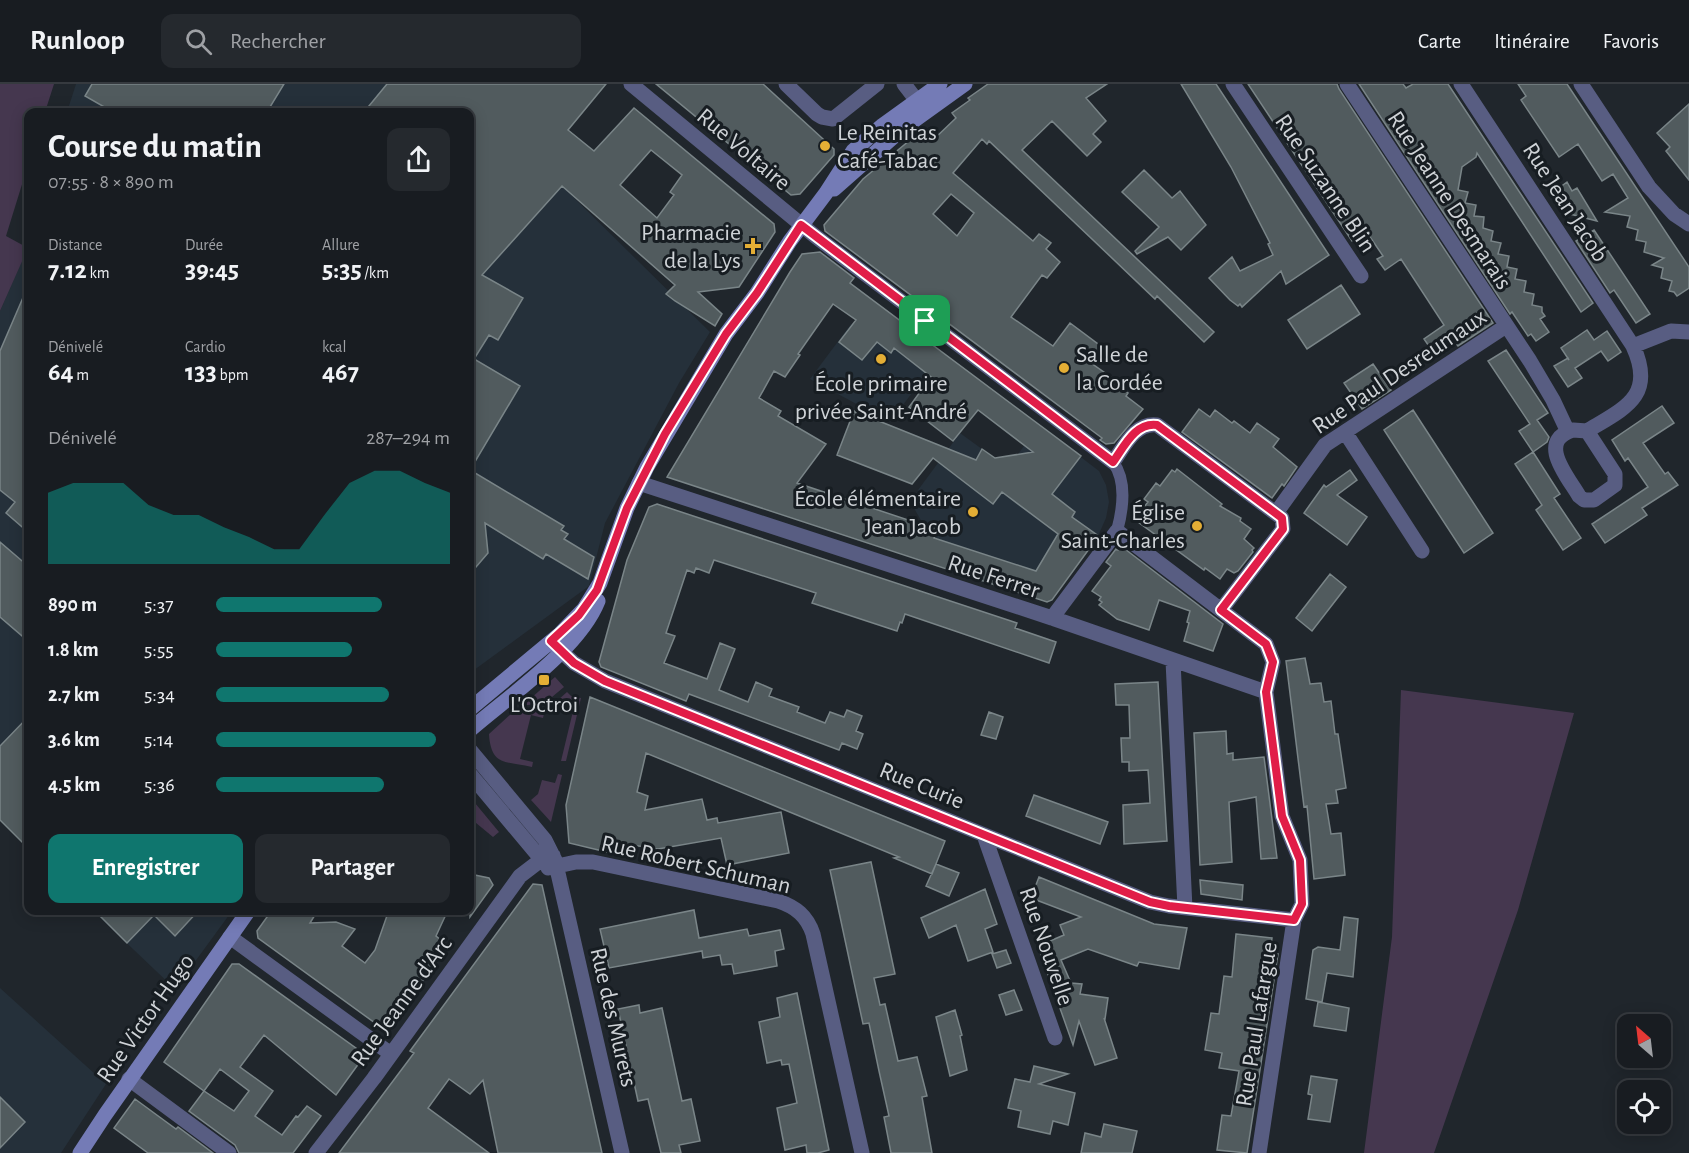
<!DOCTYPE html>
<html lang="fr">
<meta charset="utf-8">
<style>
body{margin:0;font-family:"Alegreya Sans",sans-serif;background:#25292e;color:#f1f3f6;height:100vh;display:flex;flex-direction:column;font-size:22px;white-space:nowrap}
*{box-sizing:border-box;margin:0}
p{font-size:20px;color:#9fa1a5}
.icon{flex:none;width:33px;height:33px;fill:none;stroke:currentColor;stroke-width:2;stroke-linecap:round;stroke-linejoin:round}
.map{position:relative;flex:1;overflow:hidden}
.side{position:absolute;left:24px;top:24px;width:450px;height:807px;display:flex;flex-direction:column;background:#181c21;border-radius:12px;box-shadow:0 3px 15px #0003,0 0 0 2px #363a3f}
.side>*{flex:none}
.needle{width:39px;rotate:332deg}
.controls{position:absolute;left:1617px;top:930px;display:grid;gap:12px}
.controls a{display:grid;place-items:center;width:54px;height:54px;border-radius:12px;background:#181c21;box-shadow:0 3px 15px #0003,0 0 0 2px #363a3f;font-size:30px}
.pin{position:absolute;display:grid;place-items:center;width:51px;height:51px;color:#fff;margin:-26px;border-radius:12px;box-shadow:0 3px 9px #0006}
.round{display:grid;place-items:center;flex:none;width:63px;height:63px;border-radius:12px;background:#25292e}
.summary{display:flex;align-items:center;justify-content:space-between;height:102px;padding:0 24px}
h1{font-size:33px;font-weight:600;line-height:45px}
.stats{display:grid;grid-template-columns:repeat(3,1fr);gap:9px;height:102px;padding:6px 24px}
.stats div{display:grid;align-content:center}
.stats b{font-size:26px;font-weight:600}
.stats small{font-size:16px;font-weight:400}
.stats p{font-size:16px}
.chart{height:168px;padding:12px 24px}
.chart p{display:flex;justify-content:space-between}
.chart svg{width:100%;height:108px;margin-top:6px;fill:#0f766e;opacity:.7}
.action{display:flex;gap:12px;margin-top:auto;padding:12px 24px}
.action a{flex:1;height:69px;border-radius:12px;background:#0f766e;color:#fff;font-size:24px;font-weight:600;line-height:69px;text-align:center}
.action a+a{background:#25292e;color:#f1f3f6}
ul{padding:0 24px;list-style:none;font-size:20px}
li{display:grid;grid-template-columns:96px 72px 1fr;align-items:center;height:45px}
li i{height:15px;border-radius:8px;background:#0f766e}
header{display:flex;align-items:center;gap:36px;box-sizing:border-box;height:84px;padding:0 30px;background:#181c21;border-bottom:2px solid #363a3f}
header strong{font-size:28px}
nav{display:flex;gap:33px;margin-inline-start:auto;font-size:21px}
.search{width:420px;height:54px;background:#25292e;display:flex;align-items:center;gap:15px;box-sizing:border-box;padding:0 21px;border-radius:12px;color:#9fa1a5;font-size:22px}
.map>svg:first-child{display:block}
.built{fill:#25303a}
.green{fill:#45374f}
.building{fill:#515b5e;stroke:#7a8588;stroke-width:1.5;fill-rule:evenodd}
.lines{fill:none;stroke-linecap:round;stroke-linejoin:round}
.pedestrian{stroke:#585d82;stroke-width:12}
.minor{stroke:#585d82;stroke-width:15}
.secondary{stroke:#747bb6;stroke-width:15}
.route-casing{stroke:#fff;stroke-width:12}
.route{stroke:#e11d48;stroke-width:8}
.poi-dot{fill:#e4ae35;stroke:#171d22;stroke-width:2}
.labels{text-anchor:middle;stroke-width:6;stroke-linejoin:round;paint-order:stroke}
.poi-label{font-size:24px;fill:#cfd3d7;stroke:#171d22;text-anchor:end}
.street-label{font-size:24px;fill:#cfd3d7;stroke:#171d22}
</style>
<header>
<strong>Runloop</strong>
<div class="search"><svg class="icon" aria-label="search" viewBox="0 0 24 24"><circle cx="10" cy="10" r="6"/><path d="M15 15l6 6"/></svg>Rechercher</div>
<nav><a>Carte</a><a>Itinéraire</a><a>Favoris</a></nav>
</header>
<div class="map">
<svg width="1689" height="1069" viewBox="0 0 1689 1069">
<rect width="100%" height="100%" fill="#20262c"/>
<path class="built" d="M76,0h444l40,39 34,28 -32,35 148,146 -31,51 -74,140 -16,63 -119,87v-561h-403z
M28,163v601l-28,-28v-509z
M851,240l92,28 -53,70 -80,-43z
M1039,341l60,46 7,14 3,17 -3,16 -8,18 -41,10 22,16 -27,38 -5,2 -134,-44 10,-34 -13,-23 50,-68 48,35z
M93,827h139l-57,78z
M0,904l106,96 -45,69h-61z"/>
<path class="green" d="M0,0h54l-9,28h-17v53l-22,71 22,12 -28,63z
M555,593l9,10 -18,15 -24,4z
M1401,606l173,23 -56,197 -84,243h-70l28,-216z
M567,608l4,4 10,2 -15,63h-5l13,-54 -14,-4 -2,-3z
M545,625l-2,9 -12,-3 -11,44 13,3 -1,5c-27,-6 -41,-1 -43,-33l23,-21z
M558,690l4,1 -11,47 -20,-22 7,-6 4,-14 13,3z
M470,713l29,35 -6,5 -23,-19z"/>
<path class="building" d="M92,0h192l-17,28h-154l-28,-16z
M387,0h219l-38,46 26,21 40,-43 140,116 1,8 -36,55 -41,5 24,22 -7,12 -40,-25 -9,-7 9,-9 -113,-99 -80,89 41,23 -25,42 -9,-5 -15,24 46,27 -50,84 94,56 -3,4 7,4 -4,5 30,18 -6,22 -42,-25 -3,5 -58,-36 3,30 -18,21v-462h-106zM651,66l31,25 -12,17 4,3 -17,23 -37,-33z
M656,0h107l71,65v6l-34,39 -9,1z
M988,0h119l-21,14 20,23 -13,13 8,8 -14,14 -35,-35 -30,29 192,182 -10,10 -47,-46 -2,3 -166,-158 -2,3 -5,-5 -29,34 80,68 6,-7 12,9 -5,6 14,13 -13,16 -5,-3 -31,42 42,29 17,-23 36,27 -12,15 31,22 -2,3 5,3 -2,3 17,13 -29,34 -8,1 -6,-4 2,-2 -277,-207 -1,-6 39,-46 58,-48 12,9 23,-22 -4,-5 18,-13 -2,-2zM951,110l23,19 -17,23 -24,-22z
M1181,0h35l113,171 -43,29 -5,-13 -39,36 -2,-3 -2,2 -8,-6 -21,-22 23,-21 8,14 33,-16 -5,-11 2,-1 -39,-76z
M1248,0h89l2,5 154,234 -35,23 -3,-4 -20,13 -11,-16 20,-14 -43,-66 -16,11 -8,-11 6,-3 -17,-25 -14,10z
M1359,0h44l3,4 7,-4h35l145,219 -12,9 -104,-159 -1,4 -14,10 -4,23 10,2 -3,11 11,2 -2,11 10,1 -1,11 10,3 -2,10 10,2 -3,11 11,2 -2,11 10,2 -2,10 11,2 -2,11 10,2 -2,11 10,2v5l3,4 -5,3 9,13 -13,9 -5,-7 -3,2 -16,-24 -2,2z
M1518,0h49l122,183v21l-12,8 -3,-4 -5,-1 3,-10 -11,-3 2,-10 -11,-3 12,-7 -20,-6 2,-10 -10,-2 2,-10 -11,-3 3,-11 -25,-4 23,-14 -15,-24 -11,7 -24,-37 -19,13 -38,-57 5,-4z
M1689,20v76l-23,-29 4,-4 -13,-14z
M1144,86l28,28 8,-7 26,34 -25,25 -13,-13 -31,17 -2,-3 24,-24 -37,-35z
M1567,98l5,9 5,-3 20,33 -27,-7 -15,-23z
M1594,146l56,84 -14,9 -22,-33 -4,3 -34,-52z
M820,168l34,26 -4,5 231,173 -29,38 23,18 -3,5 28,20 -9,13 -2,-1 -37,51 -5,2 -380,-125 123,-205 12,-18zM833,220l23,16 -17,22 23,18 15,-18 14,11 3,-5 37,29 -22,30 44,34 25,-31 55,42 -38,6 -13,-9 -6,11 -122,-49 -17,44 75,29 21,-26 60,46 9,-12 56,42 -22,37 -102,-33 3,-10 -14,-5v2l-126,-42 29,-39 -48,-28 3,-5 -22,-13 15,-27 11,6 15,-22 -2,-1z
M1341,201l19,29 -53,35 -19,-29z
M28,202v246l-22,-19 9,-11 -15,-12v-139z
M1587,246l7,10 13,-9 14,21 -13,9 -7,-10 -26,17 7,10 -14,9 -14,-21 14,-8 1,2 -8,-12z
M1506,266l42,63 -11,7 12,17 -2,5 -14,10 -14,-21 11,-7 -42,-63z
M1373,280l18,26 -29,19 -18,-26z
M1662,322l12,17 -31,20 22,31 3,-2 10,13 -36,23 5,7 -42,28 -13,-19 56,-37 -20,-29 -3,3 -13,-21z
M1199,325l11,8 5,-7 17,13 2,-2 16,12 7,-10 22,16 -6,8 24,20 -13,19 -2,-2 -10,14 -90,-66z
M1413,326l80,123 -29,20 -80,-123z
M1533,368l27,42 -6,4 27,40 -18,12 -27,-40 6,-5 -27,-41z
M1177,385l45,35 -2,2 21,12 -1,3 11,8 -7,10 10,9 -2,2 1,2 -15,19 -4,2 -7,-4 -7,10 -15,-11 -1,2 -66,-48 1,-2 -2,-4 11,-14 -4,-3 12,-16 4,3 12,-16 3,2z
M1350,386l7,10 -20,15 30,22 -20,28 -43,-32 20,-28 2,2z
M657,420l360,119 -2,5 41,14 -7,21 -144,-49 -3,9 -2,-1 -3,9 -85,-28 4,-10 -102,-33 -5,13 -13,-5 -2,5 -7,-3 -21,63 9,3 -11,27 43,16 13,-36 15,6 -16,41 29,12 8,-20 16,7 -3,7 30,11 -2,5 28,11 5,-11 14,5 3,-7 15,6 -6,15 7,3 -6,15 -15,-6 -3,7 -150,-56 -3,7 -85,-34 -2,-5 28,-102 22,-53z
M0,458l28,24v75l-28,-24z
M1121,462l102,78 -10,27 -29,-10 5,-18 -2,-1 3,-11 -31,-11 -10,30 -32,-11 -18,-14 3,-3 -3,-2 2,-3 -9,-6 19,-25 -5,-4 10,-13 2,1z
M1330,490l16,13 -34,44 -16,-13z
M1305,574l5,26 11,-1 3,19 7,-1 4,33h3l8,54 -10,2 2,13 -12,1 5,30 10,-1 4,42 -31,4 -7,-73 -3,1 -18,-146z
M1158,598l9,159 -43,3 -1,-39 27,-2 -1,-19 -1,-14 -19,1v-9h-7l-1,-24h9l-1,-33h-13l-1,-21z
M590,613l355,144 -13,33 -38,-16 5,-1 -253,-104 -9,39 11,4 -3,14 57,-11 5,21 10,-2 1,5 63,-11 8,41 -62,12 -6,-27 -63,11 -45,-7 -2,11 -42,-10 -3,-38z
M989,628l14,5 -7,22 -15,-4z
M28,633v131l-28,-28v-74z
M1226,647l1,23 6,-1v7l31,-3 13,101 -16,1 -5,-62 -27,5 3,60 -32,3 -6,-132z
M1034,711l74,27 -8,22 -74,-28z
M871,778l24,112 -21,4 6,27 5,-1 13,57 19,-4 10,39 -5,1 10,56h-41l-7,-36 5,-1 -10,-45 -10,-48 -6,1 -33,-154z
M936,780l23,9 -10,23 -23,-10z
M470,790l19,4 4,7 -23,32z
M1039,793l115,47 33,4 -8,41 -40,-7 -2,4 -49,-17 -27,11 10,23 11,1 -2,10 28,4 -3,21 -1,-1 13,40 -22,7 -16,-44 -6,24 -35,-99 26,-11 -4,-10 21,-8 -50,-19z
M1200,796l43,5 -1,15 -41,-6z
M533,800l9,1 60,268h-104l-15,-73 -13,14 -21,-15 -21,29 61,45h-150l75,-100 -4,-2z
M985,805l12,35 -12,5 8,23 -25,9 -12,-36 -27,13 -8,-20z
M94,826h105l-24,26 -21,-21 -27,28z
M272,826h46l-8,13 26,-1 19,7 -13,17 23,17 10,-13 14,-40h59l-12,26 10,8v5l-60,82 -128,-93 -1,-7z
M694,826l5,28 48,-9 2,7 31,-6 4,19 -9,2 2,15 -43,8 -2,-10 -10,1 -2,-10 -17,3 -1,-7 -93,17 -9,-39z
M1344,833l14,2 -5,58 -26,-4 -5,29 -16,-3 7,-49 5,-3 22,3z
M1236,850l36,4 -2,15 8,1 -31,199 -30,-3 5,-35 9,1 8,-45 -20,-3 3,-15 -17,-3 6,-37 8,1 5,-38 8,1z
M1006,866l5,13 -14,5 -5,-14z
M232,880h7l121,87 2,8 -26,36 -72,-60 -24,32 33,24 -18,25 27,19 14,-19 2,1 9,-11 14,10 -28,37h-54l-4,-8 -46,-34 15,-20 30,20 15,-20 -29,-22 -16,22 -40,-29z
M1014,906l8,20 -16,5 -7,-20z
M797,909l32,157 -11,3h-11l-1,-8 -21,5 -8,-42 20,-5 -8,-39 -7,1 -1,-5 -14,3 -8,-41 21,-5 -3,-19z
M1318,918l31,6 -3,23 -32,-5z
M639,921l1,8 22,-5 20,93 9,-2 9,42 -21,4 2,8h-20l-13,-54 -10,2 -20,-92z
M955,926l7,25 -2,1 7,34 -17,6 -14,-59z
M1034,982l34,8 -29,10 36,9 -7,32 -15,-4 -3,13 -32,-7 3,-16 -13,-3 7,-29 15,3z
M1311,992l26,4 -7,42 -22,-3 4,-24 -4,-1z
M0,1013l25,25 -25,26z
M135,1015l41,30 2,-2 35,26h-65l-34,-25z
M1104,1040l33,7 -5,22h-51l4,-20 16,4z"/>
<g class="lines">
<path class="pedestrian" d="M1113,378c14,19 10,47 4,69"/>
<path class="minor" d="M631,0l184,152 298,226c11,-15 22,-40 44,-37l125,93 1,11 -62,81 -104,-79 -65,87
M786,0l31,30 5,3 11,2 44,-35
M904,0l20,26
M1233,0l128,192
M1347,0l183,277 23,39 15,32
M1461,0l172,262c23,50 -8,62 -46,85
M1581,0l68,103 25,27 15,10
M1633,262l38,-15 18,1
M1573,346l14,1 28,43v11l-21,15h-10l-5,-4c-11,-19 -43,-55 -6,-66z
M1345,348l77,119
M639,399l413,135 214,74
M1276,429l49,-68 181,-119
M1221,526l45,34 7,18 -7,30 16,124 18,44 2,44 -8,16 -35,233
M553,560l21,19 31,18 545,221 19,4 125,14
M1173,577l12,247
M470,666l75,90 10,20 67,293
M470,690l77,92
M984,751l71,203
M548,784l28,-6h17l185,39c18,6 29,15 35,33l49,219
M230,853l161,117
M129,995l100,74
M316,1069l58,-75 146,-202 17,-13 16,-8"/>
<path class="secondary" d="M834,105l67,-59 64,-46
M470,625l90,-75 24,-25 16,-26 27,-75 20,-41 79,-133 31,-41 33,-52 36,-48 27,-42 30,-26 57,-41
M470,646c39,-34 109,-81 128,-129
M80,1069l25,-38 144,-205"/>
</g>
<g class="lines">
<defs>
<path id="route" d="M801,141l312,237c11,-15 22,-40 44,-37l125,93 1,11 -62,81 45,34 7,18 -7,30 16,124 18,44 2,44 -8,16 -125,-14 -19,-4 -545,-221 -31,-18 -23,-22 28,-26 18,-25 30,-82 38,-74 61,-100 31,-41z"/>
</defs>
<use href="#route" class="route-casing"/>
<use href="#route" class="route"/>
</g>
<g class="poi-dot">
<circle cx="825" cy="62" r="6"/>
<path d="M750 153h6v6h6v6h-6v6h-6v-6h-6v-6h6z"/>
<circle cx="881" cy="275" r="6"/>
<circle cx="1064" cy="284" r="6"/>
<circle cx="973" cy="428" r="6"/>
<circle cx="1197" cy="442" r="6"/>
<rect x="538" y="590" width="12" height="12" rx="3"/>
</g>
<g class="labels">
<g class="poi-label">
<text x="837" y="56" text-anchor="start">Le Reinitas<tspan x="837" dy="28">Café-Tabac</tspan></text>
<text x="741" y="156">Pharmacie<tspan x="741" dy="28">de la Lys</tspan></text>
<text x="1076" y="278" text-anchor="start">Salle de<tspan x="1076" dy="28">la Cordée</tspan></text>
<text x="881" y="307" text-anchor="middle">École primaire<tspan x="881" dy="28">privée Saint-André</tspan></text>
<text x="961" y="422">École élémentaire<tspan x="961" dy="28">Jean Jacob</tspan></text>
<text x="1185" y="436">Église<tspan x="1185" dy="28">Saint-Charles</tspan></text>
<text x="544" y="628" text-anchor="middle">L'Octroi</text>
</g>
<g class="street-label">
<text transform="translate(744 65) rotate(40)" y="8">Rue Voltaire</text>
<text transform="translate(1326 99) rotate(56)" y="8">Rue Suzanne Blin</text>
<text transform="translate(1450 116) rotate(57)" y="8">Rue Jeanne Desmarais</text>
<text transform="translate(1566 118) rotate(57)" y="8">Rue Jean Jacob</text>
<text transform="translate(1399 287) rotate(-34)" y="8">Rue Paul Desreumaux</text>
<text transform="translate(994 492) rotate(18)" y="8">Rue Ferrer</text>
<text transform="translate(922 701) rotate(22)" y="8">Rue Curie</text>
<text transform="translate(696 780) rotate(13)" y="8">Rue Robert Schuman</text>
<text transform="translate(1047 862) rotate(71)" y="8">Rue Nouvelle</text>
<text transform="translate(401 917) rotate(-54)" y="8">Rue Jeanne d'Arc</text>
<text transform="translate(614 933) rotate(77)" y="8">Rue des Murets</text>
<text transform="translate(145 934) rotate(-55)" y="8">Rue Victor Hugo</text>
<text transform="translate(1256 940) rotate(-81)" y="8">Rue Paul Lafargue</text>
</g>
</g>
</svg>
<div class="controls">
<a><svg class="needle" viewBox="-14 -14 28 28"><path d="M0-13l5 13h-10z" fill="#e53935"/><path d="M0 13l5-13h-10z" fill="#9fa1a5"/></svg></a>
<a><svg class="icon" aria-label="locate" viewBox="0 0 24 24"><circle cx="12" cy="12" r="6"/><path d="M12 2v4M12 18v4M2 12h4M18 12h4"/></svg></a>
</div>
<div class="pin" style="left:925px;top:237px;background:#1e9e55"><svg class="icon" aria-label="arrive" viewBox="0 0 24 24"><path d="M6 21V4h12l-3 4 3 4H6"/></svg></div>
<section class="side">
<div class="summary"><div><h1>Course du matin</h1><p>07:55 · 8 × 890 m</p></div><a class="round"><svg class="icon" aria-label="share" viewBox="0 0 24 24"><path d="M12 15V3M7 8l5-5 5 5M5 13v7h14v-7"/></svg></a></div>
<div class="stats">
<div><p>Distance</p><b>7.12<small> km</small></b></div>
<div><p>Durée</p><b>39:45</b></div>
<div><p>Allure</p><b>5:35<small> /km</small></b></div>
</div>
<div class="stats">
<div><p>Dénivelé</p><b>64<small> m</small></b></div>
<div><p>Cardio</p><b>133<small> bpm</small></b></div>
<div><p>kcal</p><b>467</b></div>
</div>
<div class="chart"><p><span>Dénivelé</span>287–294 m</p>
<svg viewBox="0 0 160 44" preserveAspectRatio="none"><path d="M0 44V15L10 11L20 11L30 11L40 20L50 24L60 24L70 29L80 33L90 38L100 38L110 24L120 11L130 6L140 6L150 11L160 15V44z"/></svg>
</div>
<ul>
<li><b>890 m</b>5:37<i style="width:71%"></i></li>
<li><b>1.8 km</b>5:55<i style="width:58%"></i></li>
<li><b>2.7 km</b>5:34<i style="width:74%"></i></li>
<li><b>3.6 km</b>5:14<i style="width:94%"></i></li>
<li><b>4.5 km</b>5:36<i style="width:72%"></i></li>
</ul>
<div class="action"><a>Enregistrer</a><a>Partager</a></div>
</section>
</div>
